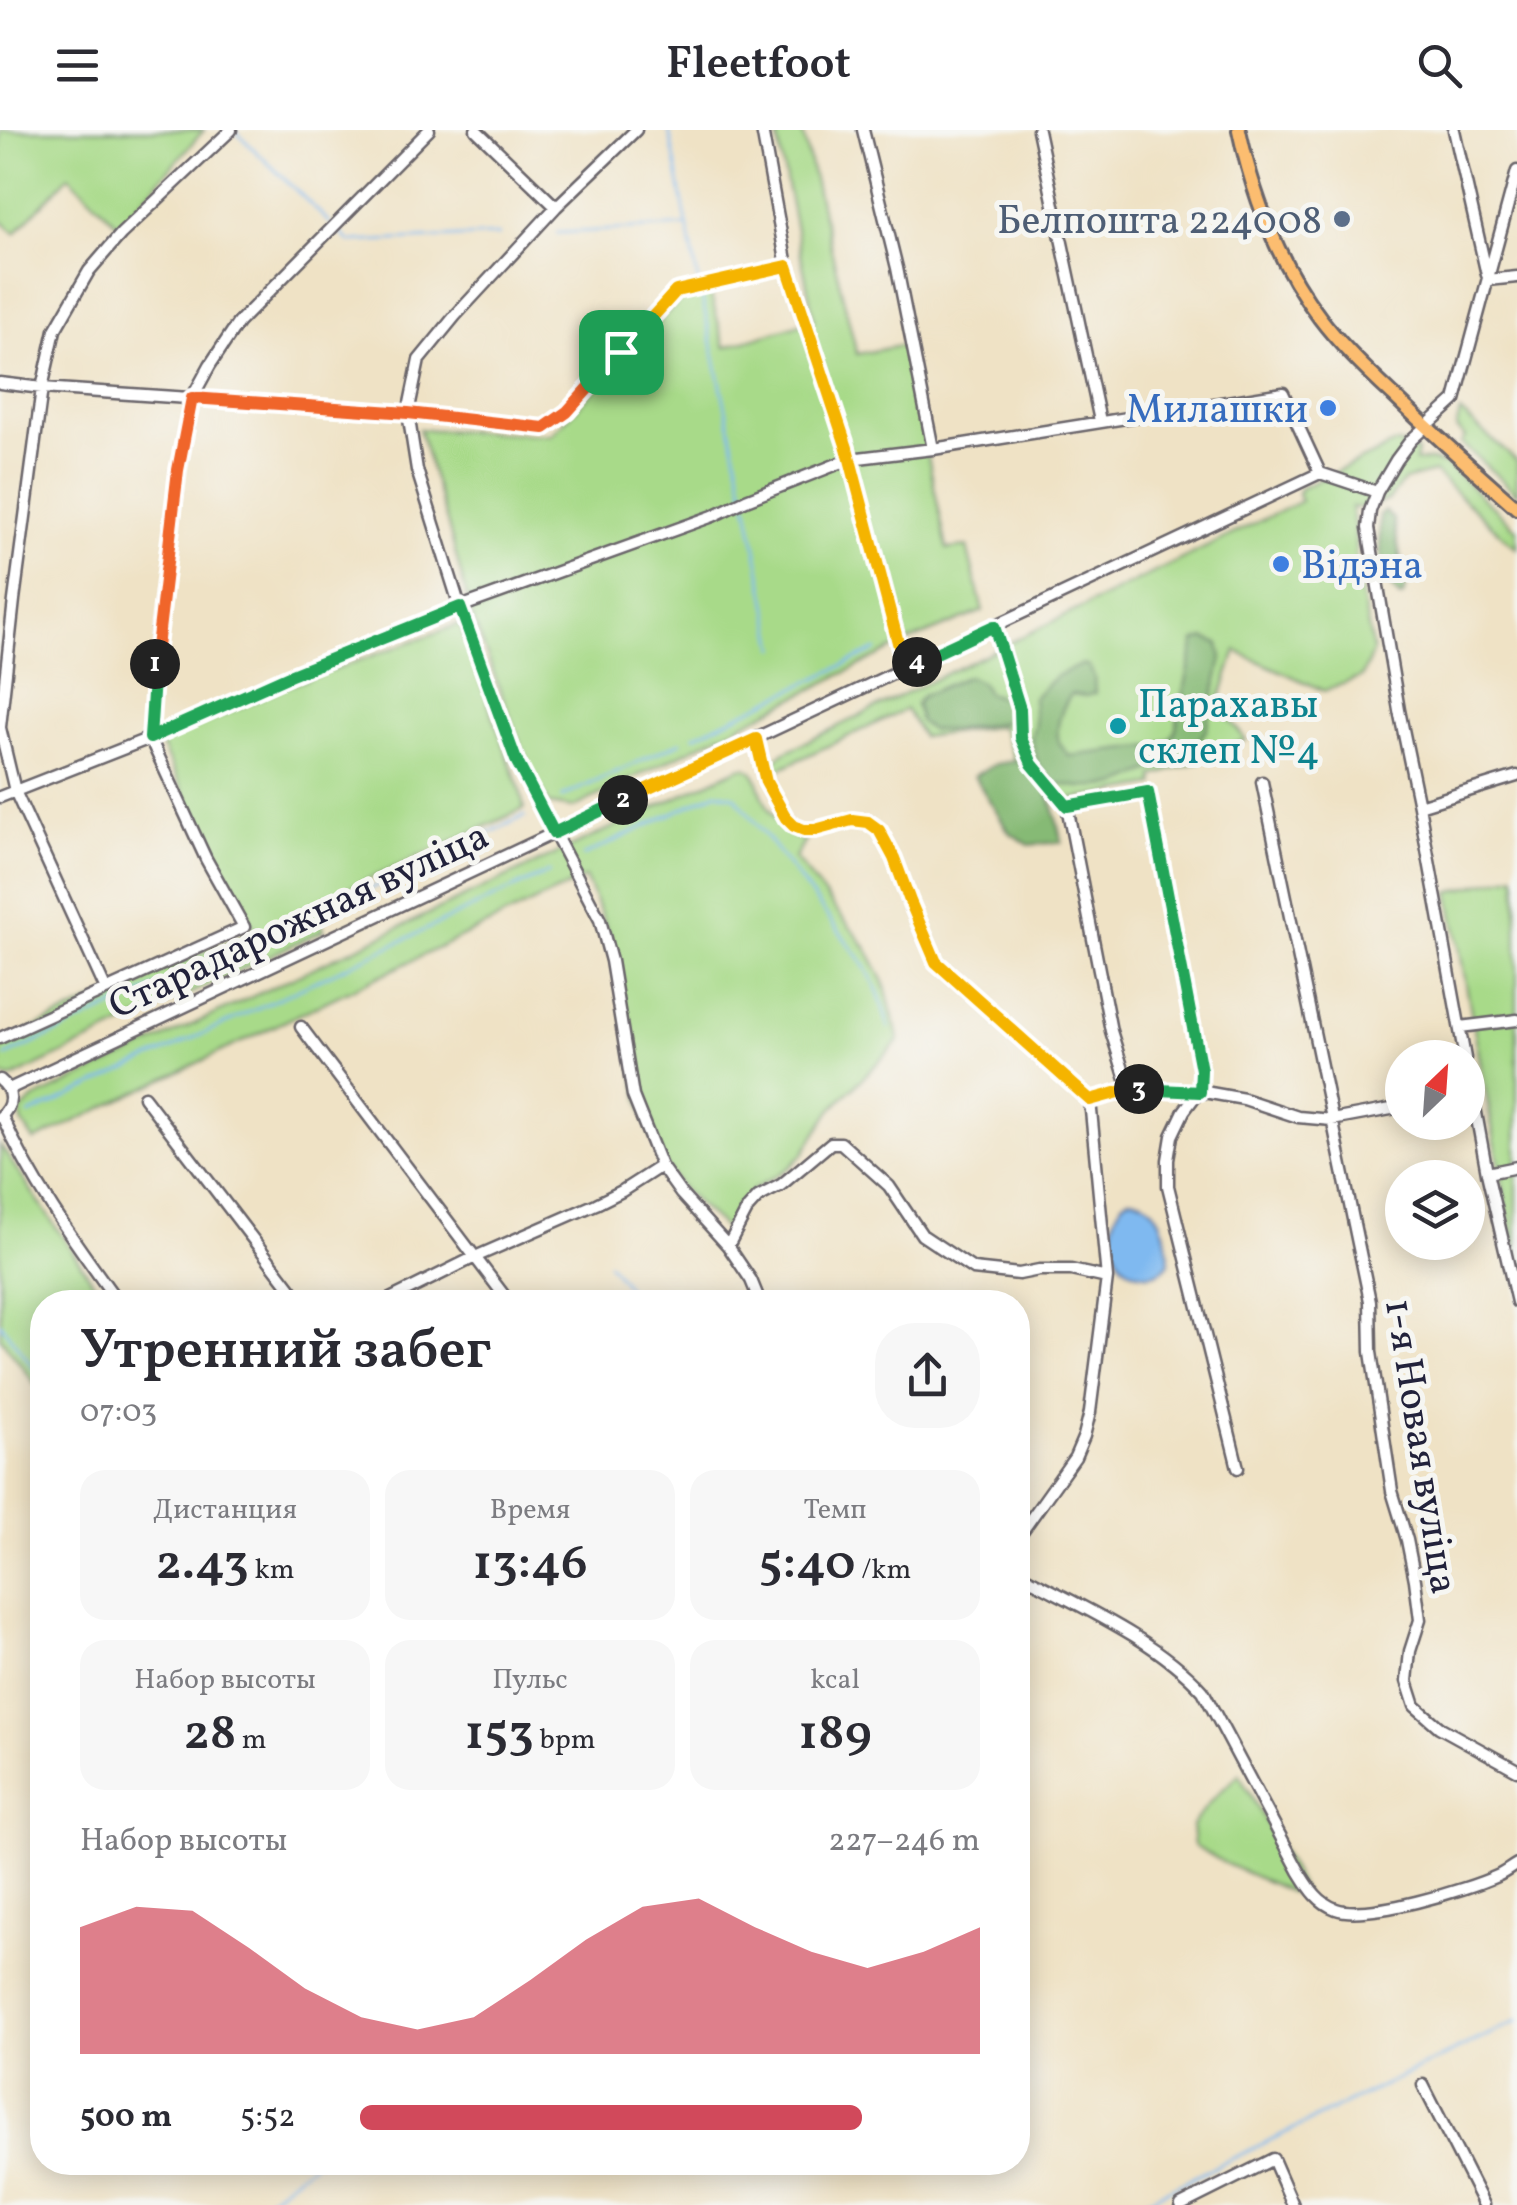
<!DOCTYPE html>
<html lang="ru">
<meta charset="utf-8">
<style>
body{margin:0;font-family:Vollkorn,serif;background:#f7f7f7;color:#2b2b33;height:100vh;display:flex;flex-direction:column;font-size:38px;white-space:nowrap}
*{box-sizing:border-box;margin:0}
p{font-size:32px;color:#7c7c81}
.icon{flex:none;width:55px;height:55px;fill:none;stroke:currentColor;stroke-width:2;stroke-linecap:round;stroke-linejoin:round}
.map{position:relative;flex:1;overflow:hidden}
.details{position:absolute;left:30px;top:1160px;width:1000px;height:885px;display:flex;flex-direction:column;background:#fff;border-radius:40px;box-shadow:0 5px 25px #0003}
.details>*{flex:none}
.needle{width:65px;rotate:25deg}
.controls{position:absolute;left:1385px;top:910px;display:grid;gap:20px}
.controls a{display:grid;place-items:center;width:100px;height:100px;border-radius:50%;background:#fff;box-shadow:0 5px 25px #0003;font-size:50px}
.pin{position:absolute;display:grid;place-items:center;width:85px;height:85px;color:#fff;margin:-42px;border-radius:20px;box-shadow:0 5px 15px #0006}
.km{position:absolute;width:50px;height:50px;margin:-25px;border-radius:50%;background:#222;color:#fff;font-size:28px;line-height:50px;text-align:center}
.round{display:grid;place-items:center;flex:none;width:105px;height:105px;border-radius:40px;background:#f7f7f7}
.head{display:flex;align-items:center;justify-content:space-between;height:170px;padding:0 50px}
h1{font-size:55px;font-weight:600;line-height:75px}
.metrics{display:grid;grid-template-columns:repeat(3,1fr);gap:15px;height:170px;padding:10px 50px}
.metrics div{display:grid;align-content:center;border-radius:25px;background:#f7f7f7;text-align:center}
.metrics b{font-size:50px;font-weight:600}
.metrics small{font-size:28px;font-weight:400}
.metrics p{font-size:28px}
.chart{height:280px;padding:20px 50px}
.chart p{display:flex;justify-content:space-between}
.chart svg{width:100%;height:180px;margin-top:10px;fill:#d1495b;opacity:.7}
ul{padding:0 50px;list-style:none;font-size:32px}
li{display:grid;grid-template-columns:160px 120px 1fr;align-items:center;height:75px}
li i{height:25px;border-radius:12px;background:#d1495b}
header{display:flex;justify-content:space-between;align-items:center;height:130px;padding:0 50px;background:#fff;font-size:45px;font-weight:600}
.map>svg:first-child{display:block}
.green{fill:#a8da89;stroke:#657e62;stroke-width:2.5}
.forest{fill:#86ba75;stroke:#546e58;stroke-width:2.5}
.water{fill:#7fb9f0;stroke:#506e96;stroke-width:2.5}
.lines{fill:none;stroke-linecap:round;stroke-linejoin:round}
.stream{stroke:#7fb9f0;stroke-width:2.5}
.minor-casing{stroke:#6a656b;stroke-width:15}
.major-casing{stroke:#6a656b;stroke-width:18}
.minor{stroke:#fff;stroke-width:10}
.major{stroke:#fcbd6f;stroke-width:12}
.split-1-casing{stroke:#fff;stroke-width:20}
.split-2-casing{stroke:#fff;stroke-width:20}
.split-3-casing{stroke:#fff;stroke-width:20}
.split-4-casing{stroke:#fff;stroke-width:20}
.split-5-casing{stroke:#fff;stroke-width:20}
.split-1{stroke:#f0652b;stroke-width:12}
.split-2{stroke:#22a559;stroke-width:12}
.split-3{stroke:#f5b400;stroke-width:12}
.split-4{stroke:#22a559;stroke-width:12}
.split-5{stroke:#f5b400;stroke-width:12}
.service-dot{fill:#5c6f8a;stroke:#f6f6f2;stroke-width:4}
.shop-dot{fill:#3f7fe0;stroke:#f6f6f2;stroke-width:4}
.culture-dot{fill:#0f9aa8;stroke:#f6f6f2;stroke-width:4}
.labels{text-anchor:middle;stroke-width:10;stroke-linejoin:round;paint-order:stroke}
.service-label{font-size:40px;fill:#4e5e75;stroke:#f6f6f2;text-anchor:end}
.shop-label{font-size:40px;fill:#366cbe;stroke:#f6f6f2;text-anchor:end}
.culture-label{font-size:40px;fill:#0d838f;stroke:#f6f6f2;text-anchor:start}
.street-label{font-size:40px;fill:#22223b;stroke:#f6f6f2}
</style>
<header><svg class="icon" aria-label="menu" viewBox="0 0 24 24"><path d="M4 6h16M4 12h16M4 18h16"/></svg>Fleetfoot<svg class="icon" aria-label="search" viewBox="0 0 24 24"><circle cx="10" cy="10" r="6"/><path d="M15 15l6 6"/></svg></header>
<div class="map">
<svg width="1517" height="2075" viewBox="0 0 1517 2075">
<rect width="100%" height="100%" fill="#f6f6f2"/>
<filter id="ink" filterUnits="userSpaceOnUse"><feTurbulence type="fractalNoise" baseFrequency=".01" numOctaves="2"/><feDisplacementMap in="SourceGraphic" scale="20" xChannelSelector="R" yChannelSelector="G"/><feConvolveMatrix kernelMatrix="1 2 1 2 8 2 1 2 1" color-interpolation-filters="sRGB"/></filter>
<filter id="wash" filterUnits="userSpaceOnUse"><feTurbulence type="fractalNoise" baseFrequency=".0048" numOctaves="4" result="noise"/><feDisplacementMap in="SourceGraphic" scale="40" xChannelSelector="R" yChannelSelector="G"/><feGaussianBlur stdDeviation="2.25" result="paint"/><feColorMatrix in="noise" values="0 0 0 0 0 0 0 0 0 0 0 0 0 0 0 0 0 1.4 0 .05"/><feComposite in="paint" operator="in"/></filter>
<g filter="url(#wash)">
<rect width="100%" height="100%" fill="#efe2c5"/>
<path class="green" d="M0,0h204l-85,96 -50,-50 -54,57 -15,-13z
M776,0h26l55,224 48,-9 42,204 20,-2 16,64 -76,31 -334,166 -24,-4 -18,-33 -59,-154 -23,-88 -30,-100 132,6 130,-136 29,-7 15,55 89,-27z
M1460,282l57,49v33l-56,-51 4,-6 -9,-8z
M1397,313l11,3 9,6 -2,10 15,-2 18,6 69,63v20l-83,-77 -30,8 -15,20 -26,8 -12,-1 4,22 1,39 17,83 -11,26 -38,14 -88,-40 -18,54 28,35 -47,15 -1,7 -44,14 1,9 -85,15 -18,-4c-11,-15 -20,-27 -37,-35l-14,-35 -79,11 -16,-28 -127,60 -5,12 -4,-14 13,-14 518,-252 -3,-6 1,-6z
M460,494l60,166 4,19 -208,94 8,27 -314,149 -10,-4v-32l255,-114 -19,-26 -76,-160 122,-55z
M746,637c11,6 12,15 16,27 8,21 21,40 43,47l-10,17 71,89 18,35 15,59 -68,69 -28,44 -13,13 -36,22 -13,16 -10,22 -6,2c-15,-14 -32,-28 -45,-43 -52,-66 -46,-144 -63,-221 -6,-31 -19,-58 -32,-87l-551,263 -12,-19 -2,-11 14,-12 705,-331z
M1515,745l2,7v379l-68,-369z
M0,1015l107,157h-65v91l-42,-56z
M1239,1644l69,126 -82,-36 -32,-19 -2,-20 17,-22z"/>
<path class="forest" d="M1384,381l9,8 13,68 -3,9 -3,1c-22,-20 -21,-54 -20,-83z
M1204,508l15,6 3,14 -16,73 -21,24 -68,30 -38,2 -25,-4 -16,-18 -7,-27 4,-14 -2,-26 23,-22 27,-12 6,2 5,11 1,16 -9,3 -15,-2c-8,12 -17,32 -12,48 1,3 9,12 10,14l84,-10 17,-6 5,-8 20,-91z
M968,546l14,7 5,10 19,6 6,14 -7,9 -52,8h-23l-10,-8 -4,-18 6,-8z
M1015,631c40,18 36,45 47,81l-33,3 -20,-13 -35,-56 22,-12z"/>
<path class="water" d="M1129,1068c30,0 40,40 40,65 -13,18 -38,13 -50,-4 -11,-18 -8,-50 10,-61z"/>
<g class="lines">
<path class="stream" d="M669,0l29,151
M235,1l95,92
M335,98l15,14 149,-7
M557,103l128,-7
M700,159l45,207
M747,373l29,145
M694,606l182,-86
M562,667l119,-55
M583,726l134,-64 18,4 127,165 15,27 12,40
M323,781l202,-95
M6,926l251,-115
M29,985l520,-243
M608,1133l31,39
M0,1193l42,56
M259,2075l56,-43
M1136,2075l381,-184"/>
</g>
</g>
<g filter="url(#ink)">
<g class="lines">
<defs>
<path id="minor" d="M476,0l80,77
M636,0l-80,77 -101,109 -36,44 -11,53 9,57 43,137 56,153 84,160 11,41 22,135 28,70 20,28 47,52 23,34 9,22
M762,0l25,136 60,182 59,219
M863,0l34,138 36,181
M1038,0l62,291
M1454,0l33,145
M1488,150l29,-3
M0,253l42,5 366,25 136,15 23,-16 109,-121 111,-25
M994,495l26,84 1,29 11,26 35,42 44,225 18,58
M0,597l14,-127 28,-212 13,-58 34,-59 32,-37 110,-104
M0,598l15,63 91,199
M756,609l10,43 20,35 8,8 11,5h10l38,-10 15,2 11,8 15,28 15,43 27,61 154,138 17,178 -17,134 -6,24 -9,21 -57,80
M1262,652l108,519 1,51 21,139 15,49 8,40 5,40 -10,31 -3,30 8,25 24,21 78,43
M0,667l150,-59 139,-62 171,-69 253,-91 33,-16 104,-41 83,-10 350,-56 37,80
M1067,676l81,-14 53,278 -2,21 -15,20 -12,25 -4,24v26l70,282
M1419,676l98,-30
M301,897l208,275
M1460,897l57,-7
M0,908l244,-111 -38,-68 -56,-121 7,-104 22,-163 13,-73 18,-33 28,-42 191,-193
M1465,928l-46,-252 -20,-96 -31,-182 2,-17 7,-19 19,-32 15,-20 44,-40 62,-229
M1468,939l19,104 30,129
M0,950c14,11 13,26 0,37
M9,959l1311,-616 57,19
M144,967l157,205
M1090,970l39,-11 70,2 45,8 54,18 34,3 70,-13
M2,986c31,69 72,125 116,186
M1487,1043l30,-6
M728,1116l20,-38 10,-11 23,-12 50,-42h10l48,43 33,49 51,34 46,5 20,-4h32l36,8
M384,1172l91,-45 121,-53 26,-13 39,-25
M1018,1443c61,33 138,66 185,118l96,180c10,16 18,31 37,38 31,11 130,-19 161,-33 7,-3 13,-8 20,-12
M1423,1955l61,120
M1181,2075l92,-46 20,46"/>
<path id="major" d="M1239,0c14,66 40,134 81,188 21,28 47,53 73,77 40,39 82,76 124,113"/>
</defs>
<use href="#minor" class="minor-casing"/>
<use href="#major" class="major-casing"/>
<use href="#minor" class="minor"/>
<use href="#major" class="major"/>
</g>
</g>
<g class="lines" filter="url(#ink)">
<defs>
<path id="split-1" d="M155,534l23,-194 14,-72 216,15 136,15 23,-16 54,-60"/>
<path id="split-2" d="M155,534l-5,74 139,-62 171,-69 56,153 38,73 69,-33"/>
<path id="split-3" d="M623,670l133,-61 10,43 20,36 8,8 10,4h11l37,-10 16,2 11,8 15,28 16,43 26,61 154,138 40,-11h9"/>
<path id="split-4" d="M917,532l77,-36 26,83 1,29 11,26 35,42 81,-14 53,278 -1,22 -61,-3"/>
<path id="split-5" d="M621,222l55,-61 111,-25 60,182 53,202 6,17 11,-5"/>
</defs>
<use href="#split-1" class="split-1-casing"/>
<use href="#split-2" class="split-2-casing"/>
<use href="#split-3" class="split-3-casing"/>
<use href="#split-4" class="split-4-casing"/>
<use href="#split-5" class="split-5-casing"/>
<use href="#split-1" class="split-1"/>
<use href="#split-2" class="split-2"/>
<use href="#split-3" class="split-3"/>
<use href="#split-4" class="split-4"/>
<use href="#split-5" class="split-5"/>
</g>
<circle class="service-dot" cx="1342" cy="89" r="10"/>
<g class="shop-dot">
<circle cx="1328" cy="278" r="10"/>
<circle cx="1281" cy="434" r="10"/>
</g>
<circle class="culture-dot" cx="1118" cy="596" r="10"/>
<g class="labels">
<g class="service-label">
<text x="1322" y="103">Белпошта 224008</text>
</g>
<g class="shop-label">
<text x="1308" y="292">Милашки</text>
<text x="1301" y="448" text-anchor="start">Відэна</text>
</g>
<g class="culture-label">
<text x="1138" y="587">Парахавы<tspan x="1138" dy="46">склеп №4</tspan></text>
</g>
<g class="street-label">
<text transform="translate(298 789) rotate(-25)" y="14">Старадарожная вуліца</text>
<text transform="translate(1423 1316) rotate(81)" y="14">1-я Новая вуліца</text>
</g>
</g>
</svg>
<div class="controls">
<a><svg class="needle" viewBox="-14 -14 28 28"><path d="M0-13l5 13h-10z" fill="#e53935"/><path d="M0 13l5-13h-10z" fill="#7c7c81"/></svg></a>
<a><svg class="icon" aria-label="layers" viewBox="0 0 24 24"><path d="M12 4l9 5-9 5-9-5zM3 14l9 5 9-5"/></svg></a>
</div>
<div class="pin" style="left:621px;top:222px;background:#1e9e55"><svg class="icon" aria-label="arrive" viewBox="0 0 24 24"><path d="M6 21V4h12l-3 4 3 4H6"/></svg></div>
<b class="km" style="left:155px;top:534px">1</b>
<b class="km" style="left:623px;top:670px">2</b>
<b class="km" style="left:1139px;top:959px">3</b>
<b class="km" style="left:917px;top:532px">4</b>
<section class="details">
<div class="head"><div><h1>Утренний забег</h1><p>07:03</p></div><a class="round"><svg class="icon" aria-label="share" viewBox="0 0 24 24"><path d="M12 15V3M7 8l5-5 5 5M5 13v7h14v-7"/></svg></a></div>
<div class="metrics">
<div><p>Дистанция</p><b>2.43<small> km</small></b></div>
<div><p>Время</p><b>13:46</b></div>
<div><p>Темп</p><b>5:40<small> /km</small></b></div>
</div>
<div class="metrics">
<div><p>Набор высоты</p><b>28<small> m</small></b></div>
<div><p>Пульс</p><b>153<small> bpm</small></b></div>
<div><p>kcal</p><b>189</b></div>
</div>
<div class="chart"><p><span>Набор высоты</span>227–246 m</p>
<svg viewBox="0 0 160 44" preserveAspectRatio="none"><path d="M0 44V13L10 8L20 9L30 18L40 28L50 35L60 38L70 35L80 26L90 16L100 8L110 6L120 13L130 19L140 23L150 19L160 13V44z"/></svg>
</div>
<ul>
<li><b>500 m</b>5:52<i style="width:81%"></i></li>
</ul>
</section>
</div>
